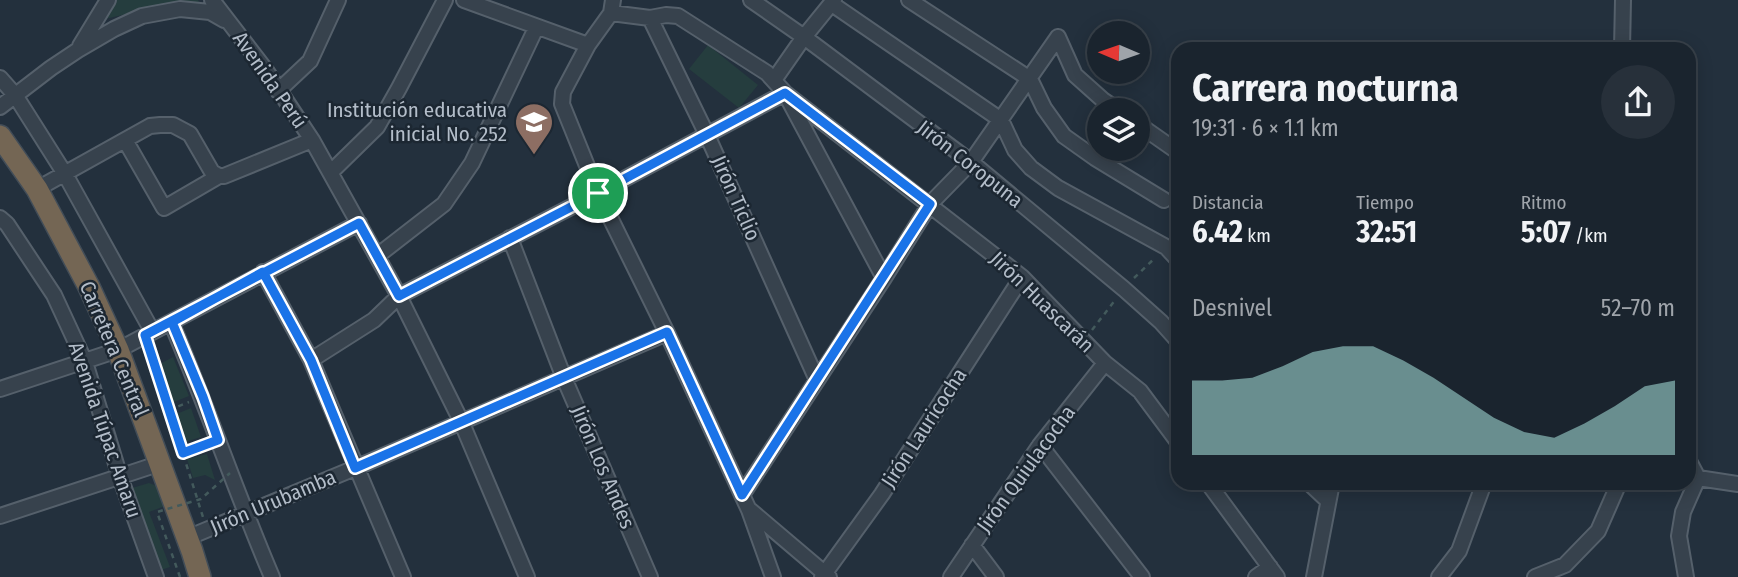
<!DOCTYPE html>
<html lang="es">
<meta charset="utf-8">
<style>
body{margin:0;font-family:"Fira Sans Condensed",sans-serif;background:#27303a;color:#f1f3f6;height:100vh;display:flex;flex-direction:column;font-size:26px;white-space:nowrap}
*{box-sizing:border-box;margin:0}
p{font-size:23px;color:#9fa4aa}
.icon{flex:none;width:38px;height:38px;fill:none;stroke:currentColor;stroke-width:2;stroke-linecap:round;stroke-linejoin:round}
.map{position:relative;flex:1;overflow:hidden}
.panel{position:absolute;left:1171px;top:42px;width:525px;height:448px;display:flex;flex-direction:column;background:#1a242e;border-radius:21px;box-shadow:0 4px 18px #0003,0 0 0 2px #38414a}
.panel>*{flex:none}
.needle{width:46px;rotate:272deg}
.tools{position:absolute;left:1087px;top:21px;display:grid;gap:14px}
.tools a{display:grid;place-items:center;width:63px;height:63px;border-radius:50%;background:#1a242e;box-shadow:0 4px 18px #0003,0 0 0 2px #38414a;font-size:35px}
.pin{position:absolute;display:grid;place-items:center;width:60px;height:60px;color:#fff;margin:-30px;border:4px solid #fff;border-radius:50%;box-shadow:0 2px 7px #0007}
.round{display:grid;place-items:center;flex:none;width:74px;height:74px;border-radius:37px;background:#27303a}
.headline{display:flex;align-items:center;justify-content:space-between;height:119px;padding:0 21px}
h1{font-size:38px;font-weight:700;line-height:52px}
.metrics{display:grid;grid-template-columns:repeat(3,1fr);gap:10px;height:119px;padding:7px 21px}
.metrics div{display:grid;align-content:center}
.metrics b{font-size:30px;font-weight:700}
.metrics small{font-size:19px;font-weight:400}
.metrics p{font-size:19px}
.chart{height:196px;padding:14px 21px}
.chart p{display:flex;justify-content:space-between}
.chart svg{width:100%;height:126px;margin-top:7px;fill:#8bbbb9;opacity:.7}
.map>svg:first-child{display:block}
.green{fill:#253d3e}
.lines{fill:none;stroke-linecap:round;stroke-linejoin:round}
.minor-casing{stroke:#55606b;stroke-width:18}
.highway-casing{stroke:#424d58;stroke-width:24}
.path{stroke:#435a5c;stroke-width:2.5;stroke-dasharray:5 5;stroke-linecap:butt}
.minor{stroke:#37424d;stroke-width:14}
.highway{stroke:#746654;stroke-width:21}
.path-bridge{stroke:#435a5c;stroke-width:2.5;stroke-dasharray:5 5;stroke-linecap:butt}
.route-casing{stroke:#fff;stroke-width:14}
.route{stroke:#1a73e8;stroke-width:9}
.labels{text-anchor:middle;stroke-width:5;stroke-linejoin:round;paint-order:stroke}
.street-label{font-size:21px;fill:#b3bdc9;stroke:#1c2732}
.poi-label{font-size:21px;fill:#b3bdc9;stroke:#1c2732;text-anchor:end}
</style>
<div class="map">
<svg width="1738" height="577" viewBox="0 0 1738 577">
<rect width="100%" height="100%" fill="#23303d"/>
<path class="green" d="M105,0h93l5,7 -54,2 -53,12z
M708,45l50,40 -19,23 -50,-39z
M173,357l16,39 -20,8 -13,-38z
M191,408l10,29 -19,6 -8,-28z
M207,454l8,26 -10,-5 -12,3 -6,-19z
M149,483l8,3 8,20 -16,6 21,55 -9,3 -29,-82z"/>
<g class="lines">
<defs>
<path id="minor" d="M212,0l53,69 47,71 87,156 62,125 66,156
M464,0l124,45
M613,0l-2,13 -23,32 -25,47 -1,12 36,89 69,140 82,177 24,67
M751,0l53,37 167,125 153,127 37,33 17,19
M909,0l121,79 14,29 20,28 31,22 69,42
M832,4l169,116 14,30 16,18 27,20 108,59 12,13
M611,13l39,5 16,-3 12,1 89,57 18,20 237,184 83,86 35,28 38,51
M650,18l57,117 110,245
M1058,37l17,38 28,25 15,10
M80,46l28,-46
M1622,49l1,-49
M0,78l15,17 50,79 87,157
M774,80l30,-43 30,-37
M278,91l32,-30 28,-61
M0,107l51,-39 27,-18 36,-21 28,-13 38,-7 30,3 14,8
M1138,124l40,28
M125,140l39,68 55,-32
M331,172l46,-45 22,-39 46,-88
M37,189l113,-63 10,-1h13l17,9 22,38 7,4h5l88,-36
M0,218l7,6 47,71 31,67 35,115 36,100
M510,238l54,140 86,199
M377,256l67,-52 28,-41 64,-135
M263,272l48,88 92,217
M171,322c36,84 65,171 101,255
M311,360l63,-40 25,-24 199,-103 187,-100 99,185
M0,389l118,-39 241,-127
M1040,445l102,132
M1689,461l9,17 40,6
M1208,483l69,94
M1309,483l18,17
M742,495l142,-217 46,-74 41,-42 87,-125
M750,510l79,67
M0,516l161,-53
M187,538l168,-70 312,-135
M972,545l24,32
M822,577l60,-83 140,-217
M951,577l89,-132 65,-82
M1256,577l14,-10
M1314,577l18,-94
M1439,577l20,-26 25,-68
M1535,577l30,-12 33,-34 21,-48
M1686,577l-7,-41 4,-24 15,-34"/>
<path id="highway" d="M0,136l37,53 52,98 29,63 74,201 8,26"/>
</defs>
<use href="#minor" class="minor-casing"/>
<use href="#highway" class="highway-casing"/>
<path class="path" d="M1134,278l21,-20
M1092,330l24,-31
M150,350l53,167
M169,410l20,-8
M183,453l23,-8"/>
<use href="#minor" class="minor"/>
<use href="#highway" class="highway"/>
<path class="path-bridge" d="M180,577l-23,-65 44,-13 29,-26"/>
</g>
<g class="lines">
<defs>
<path id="route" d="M598,193l-199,103 -40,-73 -214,112 38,118 35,-13 -15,-43 -31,-75 91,-50 48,88 44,108 312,-136 75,163 188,-291 -145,-111 -187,100"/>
</defs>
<use href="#route" class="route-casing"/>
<use href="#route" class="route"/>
</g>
<defs>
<symbol id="school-pin" viewBox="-11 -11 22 30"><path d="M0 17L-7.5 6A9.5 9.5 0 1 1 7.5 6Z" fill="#8d6e63" stroke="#1c2732"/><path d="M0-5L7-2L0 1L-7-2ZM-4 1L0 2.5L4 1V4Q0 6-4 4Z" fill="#fff"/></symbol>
</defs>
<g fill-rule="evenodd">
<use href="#school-pin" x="512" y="100" width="44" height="60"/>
</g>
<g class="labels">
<g class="street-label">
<text transform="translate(270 80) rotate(55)" y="7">Avenida Perú</text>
<text transform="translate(970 164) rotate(38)" y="7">Jirón Coropuna</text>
<text transform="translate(736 198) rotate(66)" y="7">Jirón Ticlio</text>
<text transform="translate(1042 302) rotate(44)" y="7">Jirón Huascarán</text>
<text transform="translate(114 349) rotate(67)" y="7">Carretera Central</text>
<text transform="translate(924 428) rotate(-57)" y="7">Jirón Lauricocha</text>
<text transform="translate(105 430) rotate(71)" y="7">Avenida Túpac Amaru</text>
<text transform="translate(603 467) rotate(67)" y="7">Jirón Los Andes</text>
<text transform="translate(1026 469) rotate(-54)" y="7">Jirón Quiulacocha</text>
<text transform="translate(273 502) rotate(-23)" y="7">Jirón Urubamba</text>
</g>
<g class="poi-label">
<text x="507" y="117">Institución educativa<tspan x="507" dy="24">inicial No. 252</tspan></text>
</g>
</g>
</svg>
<div class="tools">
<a><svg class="needle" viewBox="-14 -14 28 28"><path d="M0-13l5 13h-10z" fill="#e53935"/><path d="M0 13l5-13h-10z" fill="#9fa4aa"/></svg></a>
<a><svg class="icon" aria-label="layers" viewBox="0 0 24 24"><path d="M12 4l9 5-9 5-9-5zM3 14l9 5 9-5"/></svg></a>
</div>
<div class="pin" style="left:598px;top:193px;background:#1e9e55"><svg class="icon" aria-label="arrive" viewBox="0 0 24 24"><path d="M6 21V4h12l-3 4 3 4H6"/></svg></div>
<section class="panel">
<div class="headline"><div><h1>Carrera nocturna</h1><p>19:31 · 6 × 1.1 km</p></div><a class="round"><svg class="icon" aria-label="share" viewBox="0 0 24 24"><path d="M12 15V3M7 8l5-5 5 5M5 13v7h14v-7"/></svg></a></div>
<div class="metrics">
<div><p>Distancia</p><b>6.42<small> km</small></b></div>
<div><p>Tiempo</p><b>32:51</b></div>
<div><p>Ritmo</p><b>5:07<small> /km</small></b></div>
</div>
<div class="chart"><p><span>Desnivel</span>52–70 m</p>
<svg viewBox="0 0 160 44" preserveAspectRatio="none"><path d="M0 44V18L10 18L20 17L30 13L40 8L50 6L60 6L70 11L80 17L90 24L100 31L110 36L120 38L130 33L140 27L150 20L160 18V44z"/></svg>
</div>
</section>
</div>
